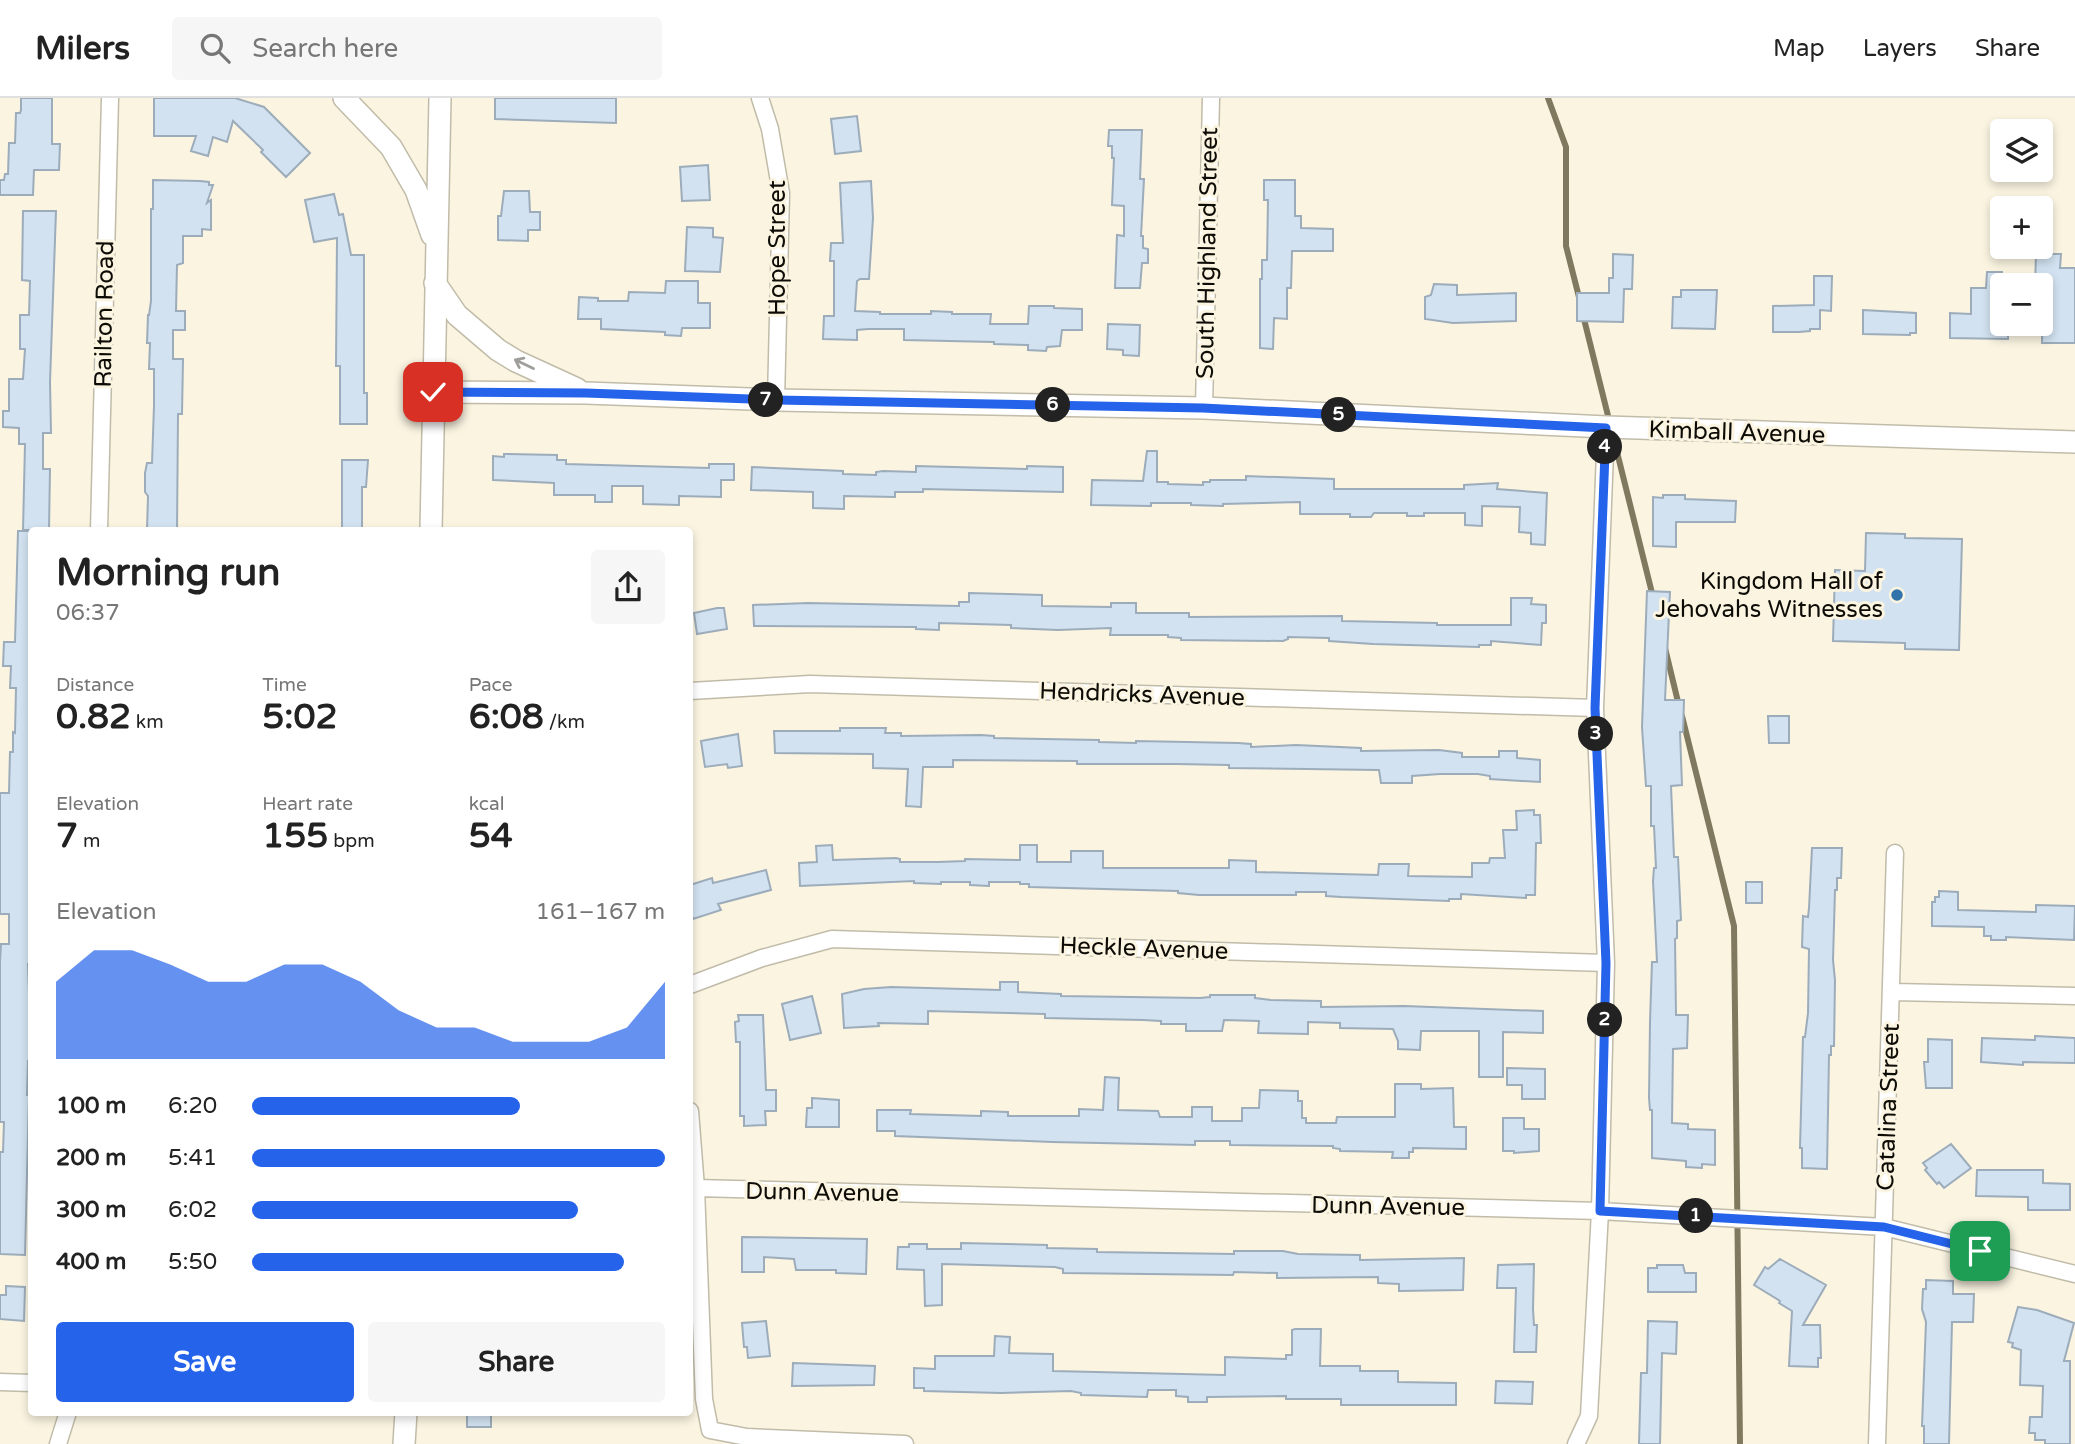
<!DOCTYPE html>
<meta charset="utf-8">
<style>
body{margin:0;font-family:"Varela Round",sans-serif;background:#f6f6f6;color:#222;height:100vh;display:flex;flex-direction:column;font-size:26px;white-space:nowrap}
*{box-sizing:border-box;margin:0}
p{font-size:23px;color:#767676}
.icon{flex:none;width:38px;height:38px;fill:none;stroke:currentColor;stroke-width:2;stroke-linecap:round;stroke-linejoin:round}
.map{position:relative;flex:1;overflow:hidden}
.sheet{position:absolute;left:28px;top:429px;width:665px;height:889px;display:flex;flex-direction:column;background:#fff;border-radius:7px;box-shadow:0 4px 10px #0003}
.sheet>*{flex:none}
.fabs{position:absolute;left:1990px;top:21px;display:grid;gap:14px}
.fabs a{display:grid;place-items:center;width:63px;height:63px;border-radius:7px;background:#fff;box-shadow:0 4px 10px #0003;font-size:35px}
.pin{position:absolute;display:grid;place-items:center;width:60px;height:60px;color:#fff;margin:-30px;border-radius:14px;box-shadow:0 4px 10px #0006}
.km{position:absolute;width:35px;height:35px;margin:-18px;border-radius:50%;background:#222;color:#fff;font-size:19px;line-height:35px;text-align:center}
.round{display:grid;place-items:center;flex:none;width:74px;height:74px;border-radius:7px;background:#f6f6f6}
.headline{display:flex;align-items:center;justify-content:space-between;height:119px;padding:0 28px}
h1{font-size:38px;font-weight:800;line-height:52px}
.figures{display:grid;grid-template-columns:repeat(3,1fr);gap:10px;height:119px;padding:7px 28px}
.figures div{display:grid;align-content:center}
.figures b{font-size:35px;font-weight:800}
.figures small{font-size:19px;font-weight:400}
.figures p{font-size:19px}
.chart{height:196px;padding:14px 28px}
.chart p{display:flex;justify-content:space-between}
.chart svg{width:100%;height:126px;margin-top:7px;fill:#2563eb;opacity:.7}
.primary-button{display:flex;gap:14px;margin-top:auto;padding:14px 28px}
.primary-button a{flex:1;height:80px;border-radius:7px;background:#2563eb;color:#fff;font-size:28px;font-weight:800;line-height:80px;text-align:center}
.primary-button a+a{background:#f6f6f6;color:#222}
ul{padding:0 28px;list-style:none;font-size:23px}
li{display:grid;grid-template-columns:112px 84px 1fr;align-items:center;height:52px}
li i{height:18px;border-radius:9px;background:#2563eb}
header{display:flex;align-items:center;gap:42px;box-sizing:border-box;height:98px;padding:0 35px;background:#fff;border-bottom:2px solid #e0e0e0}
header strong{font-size:33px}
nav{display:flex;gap:38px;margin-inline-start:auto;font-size:24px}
.search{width:490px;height:63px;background:#f6f6f6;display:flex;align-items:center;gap:18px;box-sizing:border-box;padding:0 24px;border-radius:7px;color:#767676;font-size:26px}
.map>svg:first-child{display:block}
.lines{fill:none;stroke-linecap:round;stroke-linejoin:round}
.stream{stroke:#81795f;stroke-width:6}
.building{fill:#d2e2f0;stroke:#9dacba;stroke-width:2}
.street-casing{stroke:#c1bca9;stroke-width:19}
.secondary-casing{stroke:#c1bca9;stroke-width:24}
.street{stroke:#fff;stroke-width:16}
.secondary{stroke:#fff;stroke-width:21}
.oneway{stroke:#9f9e9b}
.route-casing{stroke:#fff;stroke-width:14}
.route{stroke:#2563eb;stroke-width:9}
.poi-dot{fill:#3274aa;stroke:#faf4e1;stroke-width:2.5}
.labels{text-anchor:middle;stroke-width:6;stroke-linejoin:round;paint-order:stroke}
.street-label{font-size:24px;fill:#0e0c06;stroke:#faf4e1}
.poi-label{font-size:24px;fill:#0e0c06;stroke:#faf4e1;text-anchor:end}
</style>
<header>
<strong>Milers</strong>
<div class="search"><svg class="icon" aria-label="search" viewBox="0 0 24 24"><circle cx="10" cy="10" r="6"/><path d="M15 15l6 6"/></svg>Search here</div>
<nav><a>Map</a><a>Layers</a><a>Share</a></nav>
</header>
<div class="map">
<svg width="2075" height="1346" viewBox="0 0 2075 1346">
<rect width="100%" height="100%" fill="#faf4e1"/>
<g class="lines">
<path class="stream" d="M1548,0l18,49v99l14,55
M1583,217l70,282
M1665,550l14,58
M1682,618l52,210 6,518"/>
</g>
<path class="building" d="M21,0h31v46h8l-1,26h-25l-1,25h-33v-15h4l1,-6h3l1,-31h6l1,-30h4l1,-3z
M154,0h81l29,9 46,46 -24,24 -25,-25 2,-2 -30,-29 -6,21 -14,-5 -5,19 -17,-5 5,-15h-42z
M495,0h121v25l-121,-4z
M857,18l4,35 -26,3 -4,-35z
M1109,32h33l-2,49h4l-3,57h2v12l5,1v14h-6l-2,25h-25l2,-53 7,1v-30l-12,-1 2,-47h-2v-12h-4z
M708,67l2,35 -28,1 -2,-34z
M153,82l47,1 9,1v3h4l-6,18 4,-3v30l-9,-1v7h-19v27l-6,2 -1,46h9v19h-12v29h10l-1,55h-4l-1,116h-30l1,-34 -3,-4v-19l2,-10h5l2,-57v-37h-5l1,-26h-3l1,-28h1l2,-14v-92h2z
M1264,82h31v36h6v12l32,1v22h-41l-1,37h-4v31l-13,-1 -1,31 -13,-1v-69h2v-19h5l1,-60h-4z
M871,83l2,37 -4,61h-9l-3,2 -2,30 25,1v2h51v-3l21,1v2h39l-1,10h38l1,-18h25v2l28,1v21h-20l-2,16 -13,1 -1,4 -18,-1v-5l-34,-1v-2l-90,-2v-11h-36l-11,1v10l-34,-1 1,-23h10v-55h-4l1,-18h12l-3,-60z
M504,93h25l1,21h10v18h-12v11l-30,-1v-24h3z
M334,96l5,21 4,-1 8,41h13v138h3v31h-27v-58h-4l1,-128 -23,4 -9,-42z
M23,113h33l-6,171 1,51h-8v36h7l-1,61h-26l2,-86h-6v-16l-16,-1v-16h6v-32h14l2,-30h-5v-34h9l1,-34 -8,-1z
M687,129l26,1v9l10,1 -3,34 -35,-1z
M1613,156l20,1 -1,34h-8l-1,33 -46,-1v-28h32v-15h4z
M2036,156h25l-1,14h15v75h-33l1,-53h-3v-5h-5z
M1987,174h15v52h6v15l-58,-1v-25l21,1v-26h15z
M1814,178h18l-1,35 -11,-1v19h-10v2l-11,1h-26v-26l41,-1z
M666,183h32v22h12v25h-28l-1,8 -16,-1v-3l-64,-3v-10h-23l1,-22 19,1v3h30l1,-9 36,1z
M1434,186l23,1v10l59,-2v28l-63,2 -28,-4v-22l6,-2z
M1681,192h36l-2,39 -43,-1 1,-31h8z
M1863,212l53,3v20h-6v2l-47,-1z
M1108,226l32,1 -1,31 -16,-1v-5l-16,-1z
M1147,353h10v31h11v2l35,1v-3h7v-2h36v-4l88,3v10h130v-4l34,-2 -1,6 50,4 -2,52 -14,-1v-11l-12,-1 1,-25 -38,-1v20l-17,-1v-12h-41v3h-17v-3h-33l-3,4h-21v-3h-50v-12l-77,2v2l-32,-1v-2h-40v3l-60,-1 1,-25 51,1z
M504,356l53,1v5h9v4l143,4v-4h25v16h-13v17l-42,-1v9l-36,-1v-18h-31v16h-17v-7h-41v-12l-61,-3v-24l11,1z
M342,362h26l-2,27h-4v43h-20z
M916,368l111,3v-3l36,1v25l-140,-3v3h-28v5l-51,-1v13l-31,-1v-16l-62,-2 1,-23 91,4v3l33,1v-3l7,-1 33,1z
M1663,397h22v4l51,2 -1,21h-59v25l-23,-1v-49l10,1z
M18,433h14v433h-4l2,56v41h-2l-1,34h2l-4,160 -25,-1v-102h3l1,-30h-4v-160l1,-18h8v-30h-9v-121h9l1,-41h3v-20l2,1 1,-45h-6l1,-22h-8l1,-24h11z
M1866,435l39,1v4l57,1 -3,111 -54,-1v-6l-72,-2 2,-71 30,1z
M1647,493l23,1 -5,108h19l-1,32h-3l2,53 -11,1 3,71h4l3,63 -4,1v17l-2,1 1,76h12l-1,33 -14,1 -1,74 16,1v5l27,1v35l-13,-1v4l-16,-1v-6l-34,-3v-48h-2l-1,-12 1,-76 2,-60h5l-4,-81 1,-13h2l-2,-42h-3v-40h-5l-4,-59z
M969,495l73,2v11l69,1v-4h25v10h53v4l153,-1v5l95,2v2h74v-27h21l-1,6 15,1v18h-4l-1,22 -50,-4v4h-12v2l-106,-3 -44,-3v-3l-41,-1v2l-5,2 -102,-1v-2l-13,-1v-2h-58l1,-7 -53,2 -47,-2v-3l-72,-2v7l-23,-1v-2l-162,-1 -1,-21 55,-2 151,3v-4h10z
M717,510h7l3,21 -30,5 -3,-21z
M1768,618h21v27h-20z
M840,630h46l-1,5h16v3l80,-1 13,1v2l105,2v2l37,1v-2l102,2 13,1v3l45,-2 65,3v3l78,-1 23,3v4h37v-6h18v7l23,2v22l-50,-3v-3l-12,-2h-38l-28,2v7h-31l-2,-13 -150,-2v-3l-52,-1h-100v-3l-124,-1v7h-30l-2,40 -15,-1 2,-37 -35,-1v-14l-98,-1 -1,-22h66z
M738,636l4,32 -14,2 -1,-4 -22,3 -4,-26z
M1534,712v5h6l1,28h-5l-1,52h-9v3l-65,-4v5h-12v2l-108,-4 -15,-1v-4h-30v3h-97l-21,-2v-2l-149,-4v-3h-9v-2h-31v4l-19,-1v-3h-29v2l-27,-1v-2l-114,5 -1,-23 18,-1 -1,-16 16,-1 1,15 63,-2 4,1v3h38l27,-1v-2l55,1v-15h17v17h34v-11h32v17h126v-8l27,1v11l122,3 1,-11h30l-1,12 64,1v-14h17l1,-5h15l-2,-28h14l-1,-19z
M1812,750h30l-1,30h-4v12h-2l-2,70 2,20 -1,66h-3v9h-2l-2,114 -25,-1v-20h-2l3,-111h2l3,-24 1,-64 -7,-2 1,-31 5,1 1,-9z
M766,772l5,20 -53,14 3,6 -28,9 -3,-11v-23l22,-7 1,5z
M1746,784h16v21h-16z
M1939,793l19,1v18l78,2v-7l39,1 -1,34 -68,-3v3h-15v-4h-7v-9l-52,-1v-24h3v-5h4z
M1000,884h18v10l43,2v2l139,2 10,-1v-2h45v3l16,2 50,1v6l83,-1 139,5v22l-40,-1v45h-24v-46h-58l-1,19 -22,-1v-8l-5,-12 -53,-1v-5l-32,-1v12l-50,-1 1,-12 -35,-1 -2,11h-36v-7h-25v-3l-18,-1 -98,-2v-4l-117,-3v13l-50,-1 1,3 -35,2 -2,-34 22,-5 27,-2 109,3z
M812,898l9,37 -31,7 -8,-36z
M738,917h25l3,75h10v21h-11l1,14 -22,1v-10h-4v-74h-4l-1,-20 4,-1z
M2035,938l40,2v25l-52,-1v3l-42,-3 1,-24 53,2z
M1928,941l24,1v48h-26l-2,-26h4z
M1507,970l38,1v30h-23v-14h-15z
M1105,979l14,1 -1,32 40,1 2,6h32v-10h20v14h30v-13h17l1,-18 38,1v10h4v17h4v5h30l1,-6h58v-33h26v5l32,-1 1,39h12v22l-53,-1v4h-4v6h-17l1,-6 -53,-1v-2l-7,-1v-2l-103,-1v-4h-35v4l-143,-3 -157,-6v-5h-18v-21h34l-1,4 71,2v-5l27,1v4h71v-7l24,1z
M812,1000l27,2v27h-33l1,-19h5z
M1503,1020h21v11h15v22l-25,2v-2h-11z
M1951,1046l20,24 -27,20 -5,-6 -2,2 -12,-14 2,-2 -4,-5z
M1977,1072h66v13l27,1v26h-42v-13l-52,-1z
M742,1139l125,2 -1,35 -30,-1v-3h-40l-2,-11 -30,-2v15h-22z
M961,1145l86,2v3l50,1v3l137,2v-3h49l15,3 62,1v5l104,-2 -1,32 -64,1v-7l-21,-1v-6l-101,1v-5l-43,-1 -1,3 -170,-2v-4l-8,-2 -113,-3v41l-17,1 -1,-36 -27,-1 1,-22h11v-3h18v5h34z
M1780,1161l46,26 -23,40h17l1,33h-3v9l-29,-1 3,-55 -13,-8 1,-2 -26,-16 11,-18 3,2z
M1534,1166l-1,45 1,16h3l-1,27h-22l2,-64h-19l1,-23z
M1657,1167h26l2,8h11v19h-48v-24h9z
M1926,1182l27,1v13h21l-1,28h-21l-3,122h-25v-18h-2l4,-104 -4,-13 1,-20h3z
M6,1188l19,1 -1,34 -24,-2v-24h6z
M2018,1209l19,3 37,13 -10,38h6v83h-25v-4h-10v-7h-6l1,-16h12l1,-31 -23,-1 1,-35 -9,-3 1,-4 -5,-1z
M766,1223l4,35 -22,2 -1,-11h-3l-2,-24z
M1648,1223l29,1 -1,32 -14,-1 -2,91h-21l2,-71h6z
M1295,1231h26l-1,37h40v5h38v11l58,1v22h-115v-6h-55v-3l-79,1v5h-19v-5l-12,-1v-6h-28l-1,7 -66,-2v-2l-10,-2 -70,2 -77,-2v-3h-10v-20l21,1v-13h59l1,-20 15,1 -1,16 44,1v17l172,4v-18l61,2v-4h6v-25z
M793,1265l82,3 -1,19 -82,1z
M1496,1283l37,1 -1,22 -37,-1z
M467,1314h24v15h-24z"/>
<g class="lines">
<defs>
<path id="street" d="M760,0l10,31 11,64 -5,207
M1204,310l7,-310
M99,432l11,-432
M690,593l120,-7 785,24
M690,887l72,-27 70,-19 774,24
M1893,894l182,4
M690,1013l6,77 8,211 6,31 37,7 158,7
M696,1090l904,23 284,16 191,47
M0,1284l32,1
M58,1346l10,-32
M1576,1346l13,-28 11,-205 6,-248 -11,-255 11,-281
M1877,1346l18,-591"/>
<path id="secondary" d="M344,0l47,49 25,43 16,45
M435,185l22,32 41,35 18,11 61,28
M433,294l153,1 190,7 428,8 402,19 469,15
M431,432l9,-432
M404,1346l2,-32"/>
</defs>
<use href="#street" class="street-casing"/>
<use href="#secondary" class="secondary-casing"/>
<use href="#street" class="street"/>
<use href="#secondary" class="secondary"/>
</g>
<defs><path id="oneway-shaft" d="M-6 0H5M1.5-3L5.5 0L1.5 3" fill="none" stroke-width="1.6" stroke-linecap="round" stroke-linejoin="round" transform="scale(1.75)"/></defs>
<use class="oneway" href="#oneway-shaft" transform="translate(524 266) rotate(-154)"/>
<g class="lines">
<defs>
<path id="route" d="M433,294l153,1 190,7 427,8 403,20 -11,280 11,255 -6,248 284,16 96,24"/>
</defs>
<use href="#route" class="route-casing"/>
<use href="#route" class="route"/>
</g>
<circle class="poi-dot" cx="1897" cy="497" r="7"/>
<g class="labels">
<g class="street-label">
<text transform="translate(777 150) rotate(-90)" y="8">Hope Street</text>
<text transform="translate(1207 155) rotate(-89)" y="8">South Highland Street</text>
<text transform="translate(104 216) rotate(-89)" y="8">Railton Road</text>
<text transform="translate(1737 334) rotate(2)" y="8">Kimball Avenue</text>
<text transform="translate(1142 596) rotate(2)" y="8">Hendricks Avenue</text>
<text transform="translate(1144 850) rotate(2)" y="8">Heckle Avenue</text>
<text transform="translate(1888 1009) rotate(-88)" y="8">Catalina Street</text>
<text transform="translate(822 1094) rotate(1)" y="8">Dunn Avenue</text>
<text transform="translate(1388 1108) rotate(1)" y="8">Dunn Avenue</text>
</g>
<g class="poi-label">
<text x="1883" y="491">Kingdom Hall of<tspan x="1883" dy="28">Jehovahs Witnesses</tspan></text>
</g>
</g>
</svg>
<div class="fabs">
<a><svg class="icon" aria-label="layers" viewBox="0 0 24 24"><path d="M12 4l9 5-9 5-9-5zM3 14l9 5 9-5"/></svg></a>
<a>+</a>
<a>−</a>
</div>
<div class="pin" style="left:1980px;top:1153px;background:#1e9e55"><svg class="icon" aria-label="arrive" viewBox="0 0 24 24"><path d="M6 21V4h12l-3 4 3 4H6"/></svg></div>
<div class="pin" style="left:433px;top:294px;background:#d93025"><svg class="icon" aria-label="check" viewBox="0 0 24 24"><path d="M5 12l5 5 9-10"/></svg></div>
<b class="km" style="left:1696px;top:1118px">1</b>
<b class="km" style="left:1605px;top:922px">2</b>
<b class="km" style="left:1596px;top:636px">3</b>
<b class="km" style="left:1605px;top:349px">4</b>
<b class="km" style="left:1339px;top:317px">5</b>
<b class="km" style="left:1053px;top:307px">6</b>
<b class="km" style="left:766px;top:302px">7</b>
<section class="sheet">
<div class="headline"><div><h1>Morning run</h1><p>06:37</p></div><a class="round"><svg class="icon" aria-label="share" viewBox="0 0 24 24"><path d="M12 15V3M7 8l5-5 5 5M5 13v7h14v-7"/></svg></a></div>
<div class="figures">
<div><p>Distance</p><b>0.82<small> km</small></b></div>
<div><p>Time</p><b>5:02</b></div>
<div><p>Pace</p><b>6:08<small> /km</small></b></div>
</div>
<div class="figures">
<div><p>Elevation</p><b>7<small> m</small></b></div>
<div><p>Heart rate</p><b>155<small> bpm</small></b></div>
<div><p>kcal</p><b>54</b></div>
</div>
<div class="chart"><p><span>Elevation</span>161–167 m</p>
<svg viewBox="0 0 160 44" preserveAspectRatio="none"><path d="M0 44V17L10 6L20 6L30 11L40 17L50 17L60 11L70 11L80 17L90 27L100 33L110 33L120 38L130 38L140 38L150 33L160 17V44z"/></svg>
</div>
<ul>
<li><b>100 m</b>6:20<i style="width:65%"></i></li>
<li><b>200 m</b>5:41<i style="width:100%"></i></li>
<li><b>300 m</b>6:02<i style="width:79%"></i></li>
<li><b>400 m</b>5:50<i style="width:90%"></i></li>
</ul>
<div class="primary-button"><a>Save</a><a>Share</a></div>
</section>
</div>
